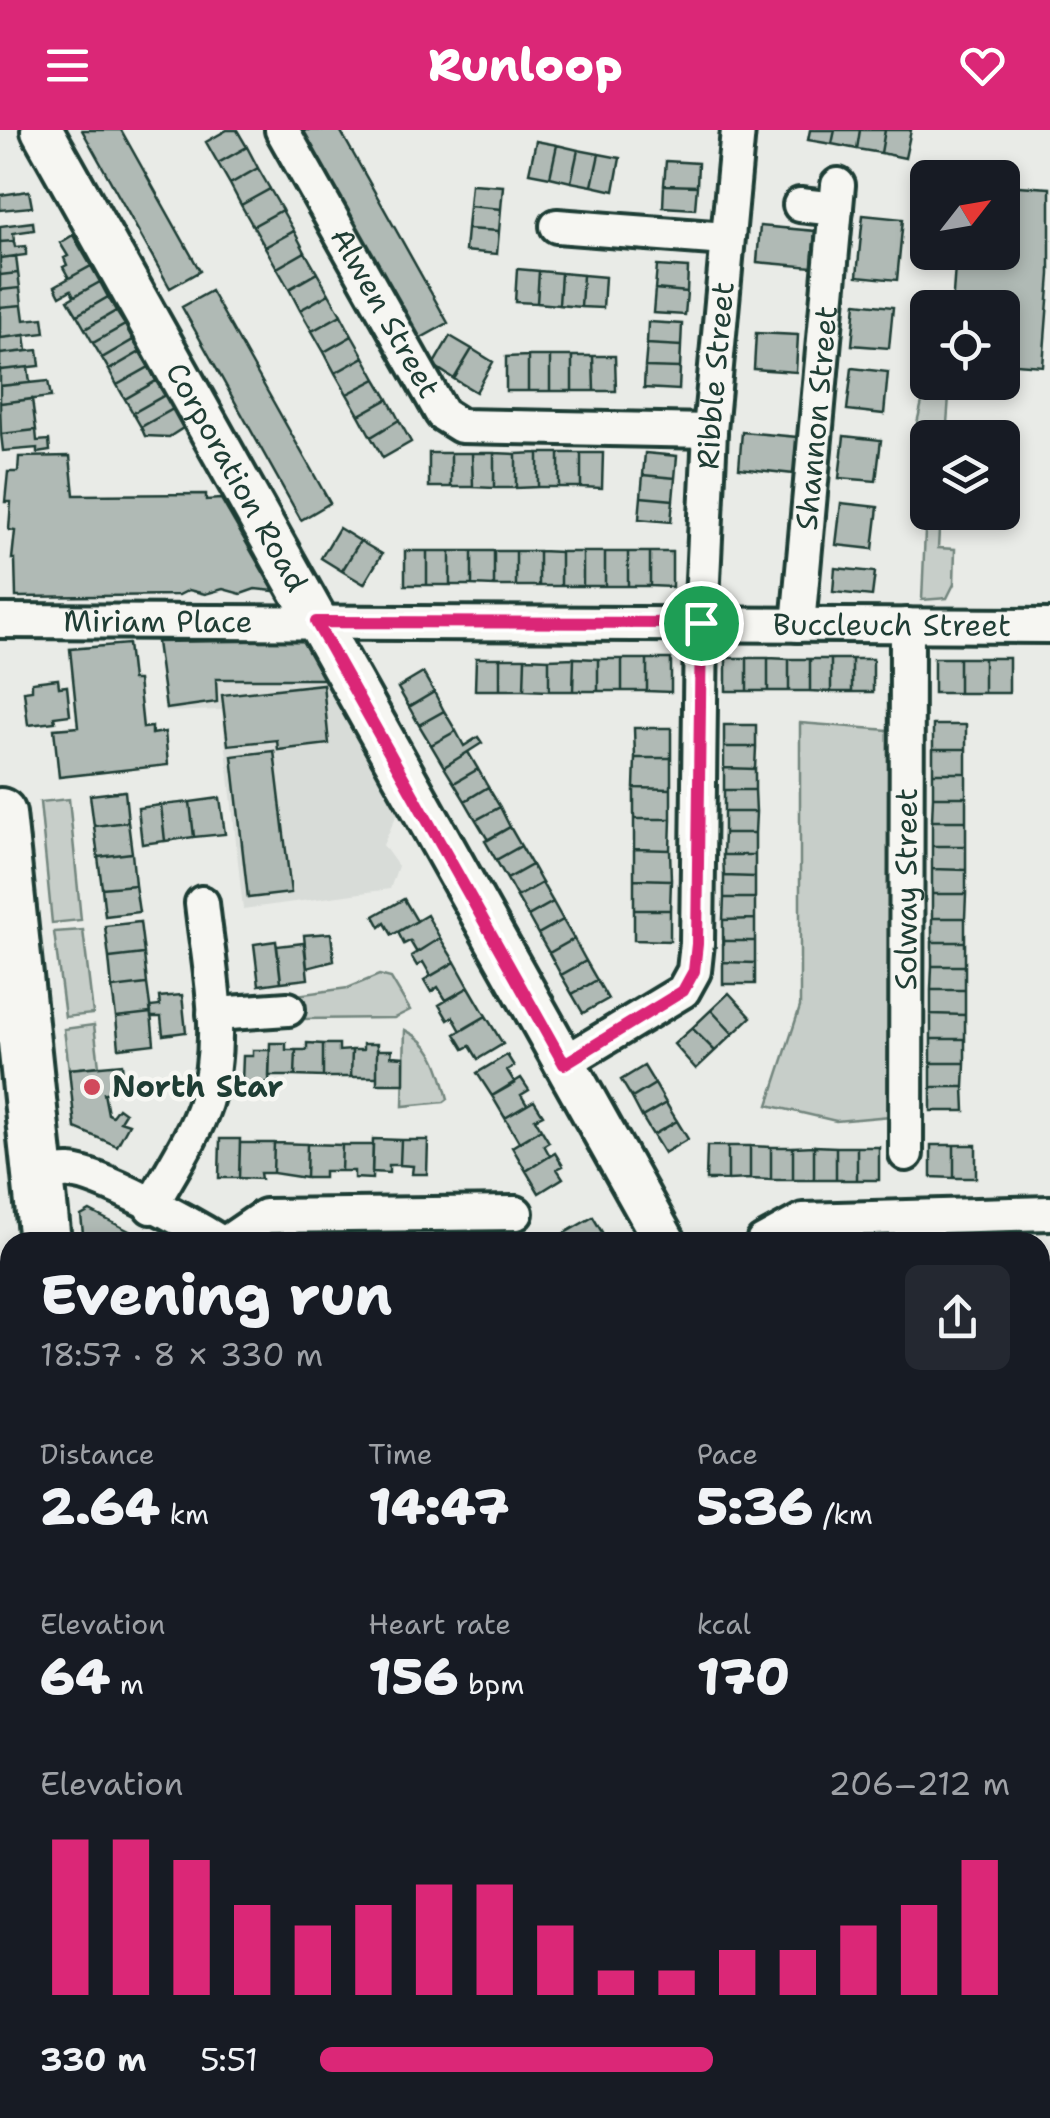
<!DOCTYPE html>
<meta charset="utf-8">
<style>
body{margin:0;font-family:"Shantell Sans",sans-serif;background:#242831;color:#f1f3f6;height:100vh;display:flex;flex-direction:column;font-size:38px;white-space:nowrap}
*{box-sizing:border-box;margin:0}
p{font-size:32px;color:#9ea1a6}
.icon{flex:none;width:55px;height:55px;fill:none;stroke:currentColor;stroke-width:2;stroke-linecap:round;stroke-linejoin:round}
.map{position:relative;flex:1;overflow:hidden}
.drawer{position:absolute;left:0px;top:1102px;width:1050px;height:888px;display:flex;flex-direction:column;background:#171b24;border-radius:30px 30px 0 0;box-shadow:0 5px 15px #0003}
.drawer>*{flex:none}
.needle{width:65px;rotate:59deg}
.tools{position:absolute;left:910px;top:30px;display:grid;gap:20px}
.tools a{display:grid;place-items:center;width:110px;height:110px;border-radius:15px;background:#171b24;box-shadow:0 5px 15px #0003;font-size:50px}
.pin{position:absolute;display:grid;place-items:center;width:85px;height:85px;color:#fff;margin:-42px;border:5px solid #fff;border-radius:50%;box-shadow:0 2px 10px #0007}
.round{display:grid;place-items:center;flex:none;width:105px;height:105px;border-radius:15px;background:#242831}
.summary{display:flex;align-items:center;justify-content:space-between;height:170px;padding:0 40px}
h1{font-size:55px;font-weight:800;line-height:75px}
.stats{display:grid;grid-template-columns:repeat(3,1fr);gap:15px;height:170px;padding:10px 40px}
.stats div{display:grid;align-content:center}
.stats b{font-size:50px;font-weight:800}
.stats small{font-size:28px;font-weight:400}
.stats p{font-size:28px}
.chart{height:280px;padding:20px 40px}
.chart p{display:flex;justify-content:space-between}
.chart svg{width:100%;height:180px;margin-top:10px;stroke:#db2777;stroke-width:6}
ul{padding:0 40px;list-style:none;font-size:32px}
li{display:grid;grid-template-columns:160px 120px 1fr;align-items:center;height:75px}
li i{height:25px;border-radius:12px;background:#db2777}
header{display:flex;justify-content:space-between;align-items:center;height:130px;padding:0 40px;background:#db2777;color:#fff;font-size:45px;font-weight:800}
.map>svg:first-child{display:block}
.built{fill:#d8dcd8}
.green{fill:#c7cec9;stroke:#73867e;stroke-width:2.5}
.building{fill:#b0bab5;stroke:#1f3d34;stroke-width:2.5}
.lines{fill:none;stroke-linecap:round;stroke-linejoin:round}
.minor-casing{stroke:#1f3d34;stroke-width:40}
.tertiary-casing{stroke:#1f3d34;stroke-width:48}
.primary-casing{stroke:#1f3d34;stroke-width:58}
.minor{stroke:#f6f6f2;stroke-width:32}
.tertiary{stroke:#f6f6f2;stroke-width:40}
.primary{stroke:#f6f6f2;stroke-width:50}
.rail{stroke:#1f3d34;stroke-width:8;stroke-dasharray:15 8;stroke-linecap:butt}
.route-casing{stroke:#fff;stroke-width:20}
.route{stroke:#db2777;stroke-width:12}
.poi-dot{fill:#d1495b;stroke:#f6f6f2;stroke-width:4}
.labels{text-anchor:middle;stroke-width:9;stroke-linejoin:round;paint-order:stroke}
.street-label{font-size:30px;fill:#1f3d34;stroke:#f6f6f2}
.poi-label{font-size:30px;font-weight:bold;fill:#1f3d34;stroke:#f6f6f2;text-anchor:start}
</style>
<header><svg class="icon" aria-label="menu" viewBox="0 0 24 24"><path d="M4 6h16M4 12h16M4 18h16"/></svg>Runloop<svg class="icon" aria-label="heart" viewBox="0 0 24 24"><path d="M12 20l-8-8c-3-5 5-10 8-4 3-6 11-1 8 4z"/></svg></header>
<div class="map">
<svg width="1050" height="1988" viewBox="0 0 1050 1988">
<rect width="100%" height="100%" fill="#e9ebe7"/>
<filter id="ink" filterUnits="userSpaceOnUse"><feTurbulence type="fractalNoise" baseFrequency=".01" numOctaves="2"/><feDisplacementMap in="SourceGraphic" scale="20" xChannelSelector="R" yChannelSelector="G"/><feConvolveMatrix kernelMatrix="1 2 1 2 8 2 1 2 1" color-interpolation-filters="sRGB"/></filter>
<g filter="url(#ink)">
<path class="built" d="M303,510l96,170 -16,35 15,21 -8,23 -147,20 -21,-199 -57,2 -8,-70z
M10,1476v435l-10,4v-438z"/>
<path class="green" d="M927,251l23,2 -4,54 -18,1v74l12,1 -2,35 17,1 -1,35 -7,14 -25,2 3,-69 -8,-13v-95z
M800,593l88,7 2,386 -54,5 -68,-16 32,-98z
M69,669l12,121 -29,3 -12,-121z
M83,800l10,84 -28,3 -11,-85z
M379,845l12,3 19,32 -16,8 -96,1 -2,-24 52,-7z
M94,895l5,41 -30,3 -5,-40z
M405,900c30,14 35,39 43,69l-4,3 -41,4z
M10,1744v168l-10,-43v-124z"/>
<path class="building" d="M82,0h39l79,141 -30,17z
M227,0h10l10,17 -29,16 -12,-21z
M301,0h39l108,193 -29,16z
M810,0h25l-3,14 -24,-4z
M835,0h25l-3,19 -25,-5z
M860,0h25l-4,23 -24,-4z
M885,0h26l-6,28 -24,-5z
M536,11l21,4 -7,32 -21,-4z
M557,15l21,5 -7,32 -21,-5z
M247,17l11,21 -28,16 -12,-21z
M578,20l21,4 -7,32 -21,-4z
M599,24l21,4 -6,33 -22,-5z
M666,31l32,2 -1,23 -33,-1z
M258,38l12,21 -29,16 -11,-21z
M471,54l32,2 -2,23 -32,-3z
M664,55l33,1 -2,23 -32,-2z
M1002,55l48,3v86l-7,92 -41,-3v-55h-50l4,-56h46z
M270,59l12,21 -29,16 -12,-21z
M29,61l3,16 -32,3v-15z
M469,76l32,3 -2,22 -32,-2z
M282,80l12,21 -29,16 -12,-21z
M863,85l40,4 -6,61 -40,-4z
M33,92l1,8 -21,3 1,8 -14,1v-16z
M760,96l55,5 -3,36 -55,-5z
M467,99l32,2 -2,23 -32,-3z
M294,101l11,21 -28,16 -12,-21z
M73,105l18,31 -22,12 -6,-11 4,-2 -3,-7 4,-2 -8,-13z
M14,111l1,6 11,-1v9l-26,3v-16z
M305,122l12,21 -28,16 -12,-21z
M16,126l2,17 -18,2v-17z
M91,136l9,16 -26,14 -3,-6 -11,6 -5,-10z
M657,136l31,2 -1,24 -32,-3z
M517,139l22,2 -2,32 -22,-1z
M539,141l22,2 -2,32 -22,-2z
M18,143l2,15 -20,2v-15z
M317,143l12,21 -29,16 -11,-21z
M561,143l22,2 -2,32 -22,-2z
M583,145l22,2 -2,31 -22,-1z
M100,152l8,15 -31,18 -9,-15z
M20,158l2,17 -22,2v-17z
M655,159l32,3 -2,23 -32,-2z
M211,161l119,212 -29,17 -119,-213z
M329,164l12,21 -29,16 -12,-21z
M108,167l8,14 -31,18 -8,-14z
M856,173l37,4 -4,41 -37,-3z
M22,175l2,15 19,-2 2,15 -45,5v-31z
M116,181l9,14 -32,18 -8,-14z
M341,185l11,21 -28,16 -12,-21z
M648,192l34,2 -1,22 -34,-2z
M125,195l8,15 -31,18 -9,-15z
M756,203l42,2 -2,37 -42,-3z
M25,205l2,16 -27,3v-16z
M352,206l12,21 -29,16 -11,-21z
M450,206l22,13 -18,30 -21,-14z
M133,210l7,12 -31,18 -7,-12z
M647,214l34,2 -1,22 -35,-1z
M472,219l21,13 -17,30 -22,-13z
M38,220l2,16 -40,4v-16z
M140,222l9,15 -32,18 -8,-15z
M528,226h22v35h-22z
M528,226v35h-22v-34z
M550,226h22v35h-22z
M572,226h21l1,35h-22z
M593,226h22l1,35h-22z
M364,227l12,22 -29,15 -12,-21z
M28,237l2,16 -30,3v-16z
M149,237l7,14 -31,18 -8,-14z
M645,237l35,1 -1,22 -35,-2z
M852,238l36,4 -4,42 -37,-4z
M376,249l12,20 -29,16 -12,-21z
M48,251l3,16 -51,6v-17z
M156,251l9,14 -32,18 -8,-14z
M165,265l8,14 -32,18 -8,-14z
M32,269l4,31 -35,4 -1,-31z
M388,269l11,21 -28,17 -12,-22z
M173,279l10,19 -14,9 -24,-1 -4,-9z
M399,290l12,22 -28,16 -12,-21z
M36,300l1,11 12,-1 1,11 -13,2v-5l-34,3 -2,-17z
M742,302l55,5 -3,37 -55,-6z
M844,306l37,4 -5,41 -37,-3z
M429,323h22v34h-22z
M451,323h21l1,34h-22z
M472,323h22v35l-21,-1z
M494,323l22,1v34h-22z
M538,323h21v34h-21z
M538,323v34l-22,1v-34z
M559,323h22v34h-22z
M581,323h22l-1,35 -21,-1z
M645,323l32,3 -2,22 -32,-3z
M70,326l4,39 132,-1v6l15,-1 53,92 -19,-2 -14,5 -18,-5 -18,5 -16,-4 -10,5 -163,2 -1,-38h-3l3,-28 -6,-1 2,-28h-6l3,-30h10l1,-15z
M643,345l32,3 -2,22 -32,-3z
M641,367l32,3 -2,22 -32,-3z
M841,373l37,4 -5,42 -37,-4z
M339,398l21,13 -18,30 -21,-13z
M360,411l22,13 -18,30 -22,-13z
M405,421h22v34h-22z
M427,421h23v34h-23z
M450,421h22v34h-22z
M472,421h22v35l-22,-1z
M494,421h22v35h-22z
M516,421h23v35h-23z
M539,421l22,1v34h-22z
M561,422h22v34h-22z
M583,422h22v34h-22z
M605,422h23v34h-23z
M628,422h22v34h-22z
M650,422h22v35l-22,-1z
M835,438l40,4 -3,24 -39,-4z
M303,510l21,39h-108l1,23 -51,7 -9,-67z
M128,514l4,36h6l5,48 9,-1v7l13,-2 3,33 -109,12 -5,-48 24,-2 -8,-78z
M476,528h24v32h-25z
M500,528h25l-1,32h-24z
M525,528l24,1v32l-25,-1z
M574,528l-1,33h-24v-32z
M574,528l24,1v32h-25z
M726,528h21v33h-21z
M747,528h21v33h-21z
M768,528l21,1v32h-21z
M934,528h25v35h-25z
M959,528h25v35h-25z
M984,528h25v35h-25z
M598,529h24v32h-24z
M622,529h25v32h-25z
M647,529h24v33l-24,-1z
M789,529h21v32h-21z
M810,529h21v33l-21,-1z
M831,529h21v33h-21z
M852,529h21v33h-21z
M423,543l11,19 -25,15 -11,-19z
M58,549l1,8 8,-1 3,29 -16,2 1,5 -27,3 -4,-34 8,-1v-8z
M323,554l6,60 -51,6 -1,-10 -49,5 -6,-50z
M434,562l10,19 -25,14 -10,-18z
M444,581l12,20 -25,14 -12,-20z
M724,595h32v22h-32z
M933,595h33v24h-33z
M634,598h37v30h-36z
M456,601l8,15 14,-9 4,6 -38,24 -13,-22z
M724,617h32l-1,22 -31,-1z
M933,619h33v24h-33z
M274,621l17,142 -43,5 -16,-142z
M468,622l10,17 -24,14 -10,-16z
M635,628h36v31l-37,-1z
M724,638l31,1v21h-31z
M478,639l10,18 -23,14 -11,-18z
M933,643h33v24h-33z
M488,657l12,20 -24,13 -11,-19z
M634,658l37,1v30h-37z
M724,660h31l1,22h-32z
M125,661l3,31 -34,4 -4,-31z
M933,667h33v24h-34z
M220,668l5,36 -31,3 -4,-35z
M190,672l4,35 -29,4 -4,-36z
M161,675l4,36 -23,3 -4,-36z
M500,677l10,20 -22,13 -12,-20z
M724,682h32l-1,21h-31z
M634,689h37l-1,31 -36,-1z
M932,691h34v25h-34z
M128,692l4,31 -34,4 -4,-31z
M510,697l11,19 -25,14 -11,-19z
M724,703h31v22h-32z
M521,716l11,19 -25,14 -11,-19z
M932,716h34v24l-34,-1z
M634,719l36,1 1,30 -37,-1z
M132,723l3,32 -33,3 -4,-31z
M723,725h32v22l-31,-1z
M532,735l10,18 -25,14 -10,-18z
M932,739l34,1v24h-34z
M724,746l31,1v21h-31z
M634,749l37,1 -1,30h-36z
M542,753l11,19 -25,14 -11,-19z
M135,755l4,27 -34,4 -3,-28z
M932,764h34l-1,24h-33z
M724,768h31v21l-32,1z
M404,769l13,22 -25,14 -7,-12 -5,4 -6,-11z
M553,772l10,18 -25,14 -10,-18z
M634,780h36v31l-36,-1z
M427,785l13,23 -23,15 -7,-12 -6,3 -6,-12z
M932,788h33v24h-33z
M755,789v22h-32v-21z
M563,790l11,19 -25,14 -11,-19z
M140,792l4,32 -35,4 -4,-32z
M331,803l3,28 -27,7 -3,-33z
M440,808l15,24 -24,14 -8,-14 -6,4 -6,-10z
M574,809l12,22 -25,14 -12,-22z
M276,811l5,41 -22,3 -5,-41z
M723,811h32v22l-32,-1z
M932,812h33v24h-33z
M304,813l4,36 -27,3 -4,-36z
M144,824l3,30 -35,4 -3,-30z
M586,831l11,19 -25,14 -11,-19z
M455,832l14,25 -23,13 -8,-13 -7,5 -7,-12z
M723,832l32,1v21h-32z
M932,836h33v24h-34z
M597,850l11,19 -25,14 -11,-19z
M147,854l4,29 -35,4 -4,-29z
M469,857l17,29 -25,15 -8,-14 -5,3 -9,-15z
M931,860h34v25l-34,-1z
M729,863l22,24 -18,17 -22,-24z
M182,865l4,37 -23,3 -2,-18h-10l-1,-10 10,-1 -1,-9z
M711,880l22,24 -18,17 -23,-23z
M151,883l3,31 -35,4 -3,-31z
M931,884l34,1v24h-34z
M486,886l17,28 -25,15 -8,-13 -6,3 -9,-15z
M692,898l23,23 -19,18 -22,-25z
M931,909h34v24h-34z
M270,913h16v7h10l-1,26h-26z
M307,913l16,1v33l-28,-1 1,-26h11z
M323,914h16v7l13,-1 -1,27h-28z
M363,914h14v33h-26l1,-27h11z
M253,920h17l-1,33 -27,-1 1,-26h10z
M377,920h15l-1,6 13,1v27h-27z
M507,925l7,11 -7,4 8,13 -23,13 -15,-23z
M931,933h34l-1,24h-33z
M122,934l1,10 -10,3 2,15 -11,1 4,21 4,2 6,-8 7,5 -5,8 9,3 -12,22 -42,-18 -6,-59z
M644,936l11,18 -23,14 -11,-18z
M521,948l8,12 -8,5 6,10 -22,13 -13,-22z
M655,954l11,19 -24,14 -10,-19z
M931,957h33l1,24h-34z
M534,971l9,14 -8,4 6,10 -22,13 -14,-24z
M666,973l11,18 -24,14 -11,-18z
M677,991l11,18 -24,14 -11,-18z
M541,999l8,13 -5,3 6,11 -24,15 -14,-24z
M220,1009h20l-1,39h-20z
M373,1009l28,1 -1,25h-11v8l-17,-1z
M401,1010h27l-1,34h-15l1,-8 -13,-1z
M240,1013h34l-1,30h-13l1,6 -22,-1z
M274,1013l33,1 -1,34 -33,-5z
M307,1014l35,1 -1,26h-17v7h-18z
M342,1015h31l-1,34 -18,-1v-7h-13z
M931,1015h23v33l-23,-1z
M954,1015h22v33h-22z
M707,1016h21v34h-22z
M728,1016h22v33l-22,1z
M750,1016l21,1v33l-21,-1z
M814,1016l22,1v33h-22z
M814,1016v34h-21v-33z
M771,1017h22v33h-22z
M836,1017h21v33h-21z
M857,1017h22v33h-22z
M555,1023l8,13 -6,3 6,9 -24,15 -13,-22z
M90,1081l61,31h-67l-3,-26z
M593,1087l13,22 -7,3h-31l-5,-8z
M10,1299v33h-10v-32z
M0,1332h10v32l-10,1z
M10,1384v35h-9l-1,-34z
M1,1419h9v34l-6,1z
M3,1955l7,25 4,8 -14,-2v-30z"/>
<g class="lines">
<defs>
<g id="minor">
<path id="s1" d="M282,0l160,284 19,12 249,5"/>
<path d="M800,75l36,4"/>
<path d="M557,96l169,13"/>
<path id="s2" d="M0,491l1050,5"/>
<path id="s3" d="M798,495l40,-440"/>
<path d="M214,884l74,-5"/>
<path id="s4" d="M564,933l119,-72 11,-20 3,-28 4,-320 9,-192 28,-301"/>
<path id="s5" d="M906,1024l1,-529"/>
<path d="M38,1047c10,-2 22,-6 32,-5 31,2 121,52 150,70"/>
<path d="M151,1077c18,-34 42,-68 54,-104 21,-64 4,-135 -3,-200"/>
<path d="M227,1112l38,-26 251,-3"/>
<path d="M763,1112l40,-22 247,-7"/>
<path d="M0,1259l10,-1"/>
<path d="M0,1934l10,-4"/>
<path d="M846,1980l1,8"/>
<path d="M611,1988l81,-8"/>
</g>
<g id="tertiary">
<path id="s6" d="M42,0l623,1112"/>
<path d="M1040,1780l10,18"/>
</g>
<path id="primary" d="M0,684l45,428
M136,1980l1,8"/>
</defs>
<use href="#minor" class="minor-casing"/>
<use href="#tertiary" class="tertiary-casing"/>
<use href="#primary" class="primary-casing"/>
<use href="#minor" class="minor"/>
<use href="#tertiary" class="tertiary"/>
<use href="#primary" class="primary"/>
<path class="rail" d="M1040,1304l10,-152
M1040,1628l10,-229
M1022,1980v8"/>
</g>
</g>
<g class="lines" filter="url(#ink)">
<defs>
<path id="route" d="M316,492l385,1 -4,321 -3,27 -11,20 -119,73z"/>
</defs>
<use href="#route" class="route-casing"/>
<use href="#route" class="route"/>
</g>
<circle class="poi-dot" cx="92" cy="957" r="10"/>
<g class="labels">
<g class="street-label">
<text dy="10" stroke="none"><textPath href="#s1" startOffset="210">Alwen Street</textPath></text>
<text dy="10" stroke="none"><textPath href="#s4" startOffset="758">Ribble Street</textPath></text>
<text dy="10" stroke="none"><textPath href="#s3" startOffset="208">Shannon Street</textPath></text>
<text dy="10" stroke="none"><textPath href="#s6" startOffset="398">Corporation Road</textPath></text>
<text dy="10" stroke="none"><textPath href="#s2" startOffset="158">Miriam Place</textPath></text>
<text dy="10" stroke="none"><textPath href="#s2" startOffset="892">Buccleuch Street</textPath></text>
<text dy="10" stroke="none"><textPath href="#s5" startOffset="265">Solway Street</textPath></text>
</g>
<g class="poi-label">
<text x="112" y="967">North Star</text>
</g>
</g>
</svg>
<div class="tools">
<a><svg class="needle" viewBox="-14 -14 28 28"><path d="M0-13l5 13h-10z" fill="#e53935"/><path d="M0 13l5-13h-10z" fill="#9ea1a6"/></svg></a>
<a><svg class="icon" aria-label="locate" viewBox="0 0 24 24"><circle cx="12" cy="12" r="6"/><path d="M12 2v4M12 18v4M2 12h4M18 12h4"/></svg></a>
<a><svg class="icon" aria-label="layers" viewBox="0 0 24 24"><path d="M12 4l9 5-9 5-9-5zM3 14l9 5 9-5"/></svg></a>
</div>
<div class="pin" style="left:701px;top:493px;background:#1e9e55"><svg class="icon" aria-label="arrive" viewBox="0 0 24 24"><path d="M6 21V4h12l-3 4 3 4H6"/></svg></div>
<section class="drawer">
<div class="summary"><div><h1>Evening run</h1><p>18:57 · 8 × 330 m</p></div><a class="round"><svg class="icon" aria-label="share" viewBox="0 0 24 24"><path d="M12 15V3M7 8l5-5 5 5M5 13v7h14v-7"/></svg></a></div>
<div class="stats">
<div><p>Distance</p><b>2.64<small> km</small></b></div>
<div><p>Time</p><b>14:47</b></div>
<div><p>Pace</p><b>5:36<small> /km</small></b></div>
</div>
<div class="stats">
<div><p>Elevation</p><b>64<small> m</small></b></div>
<div><p>Heart rate</p><b>156<small> bpm</small></b></div>
<div><p>kcal</p><b>170</b></div>
</div>
<div class="chart"><p><span>Elevation</span>206–212 m</p>
<svg viewBox="0 0 160 44" preserveAspectRatio="none"><path d="M5 44V6M15 44V6M25 44V11M35 44V22M45 44V27M55 44V22M65 44V17M75 44V17M85 44V27M95 44V38M105 44V38M115 44V33M125 44V33M135 44V27M145 44V22M155 44V11"/></svg>
</div>
<ul>
<li><b>330 m</b>5:51<i style="width:57%"></i></li>
</ul>
</section>
</div>
